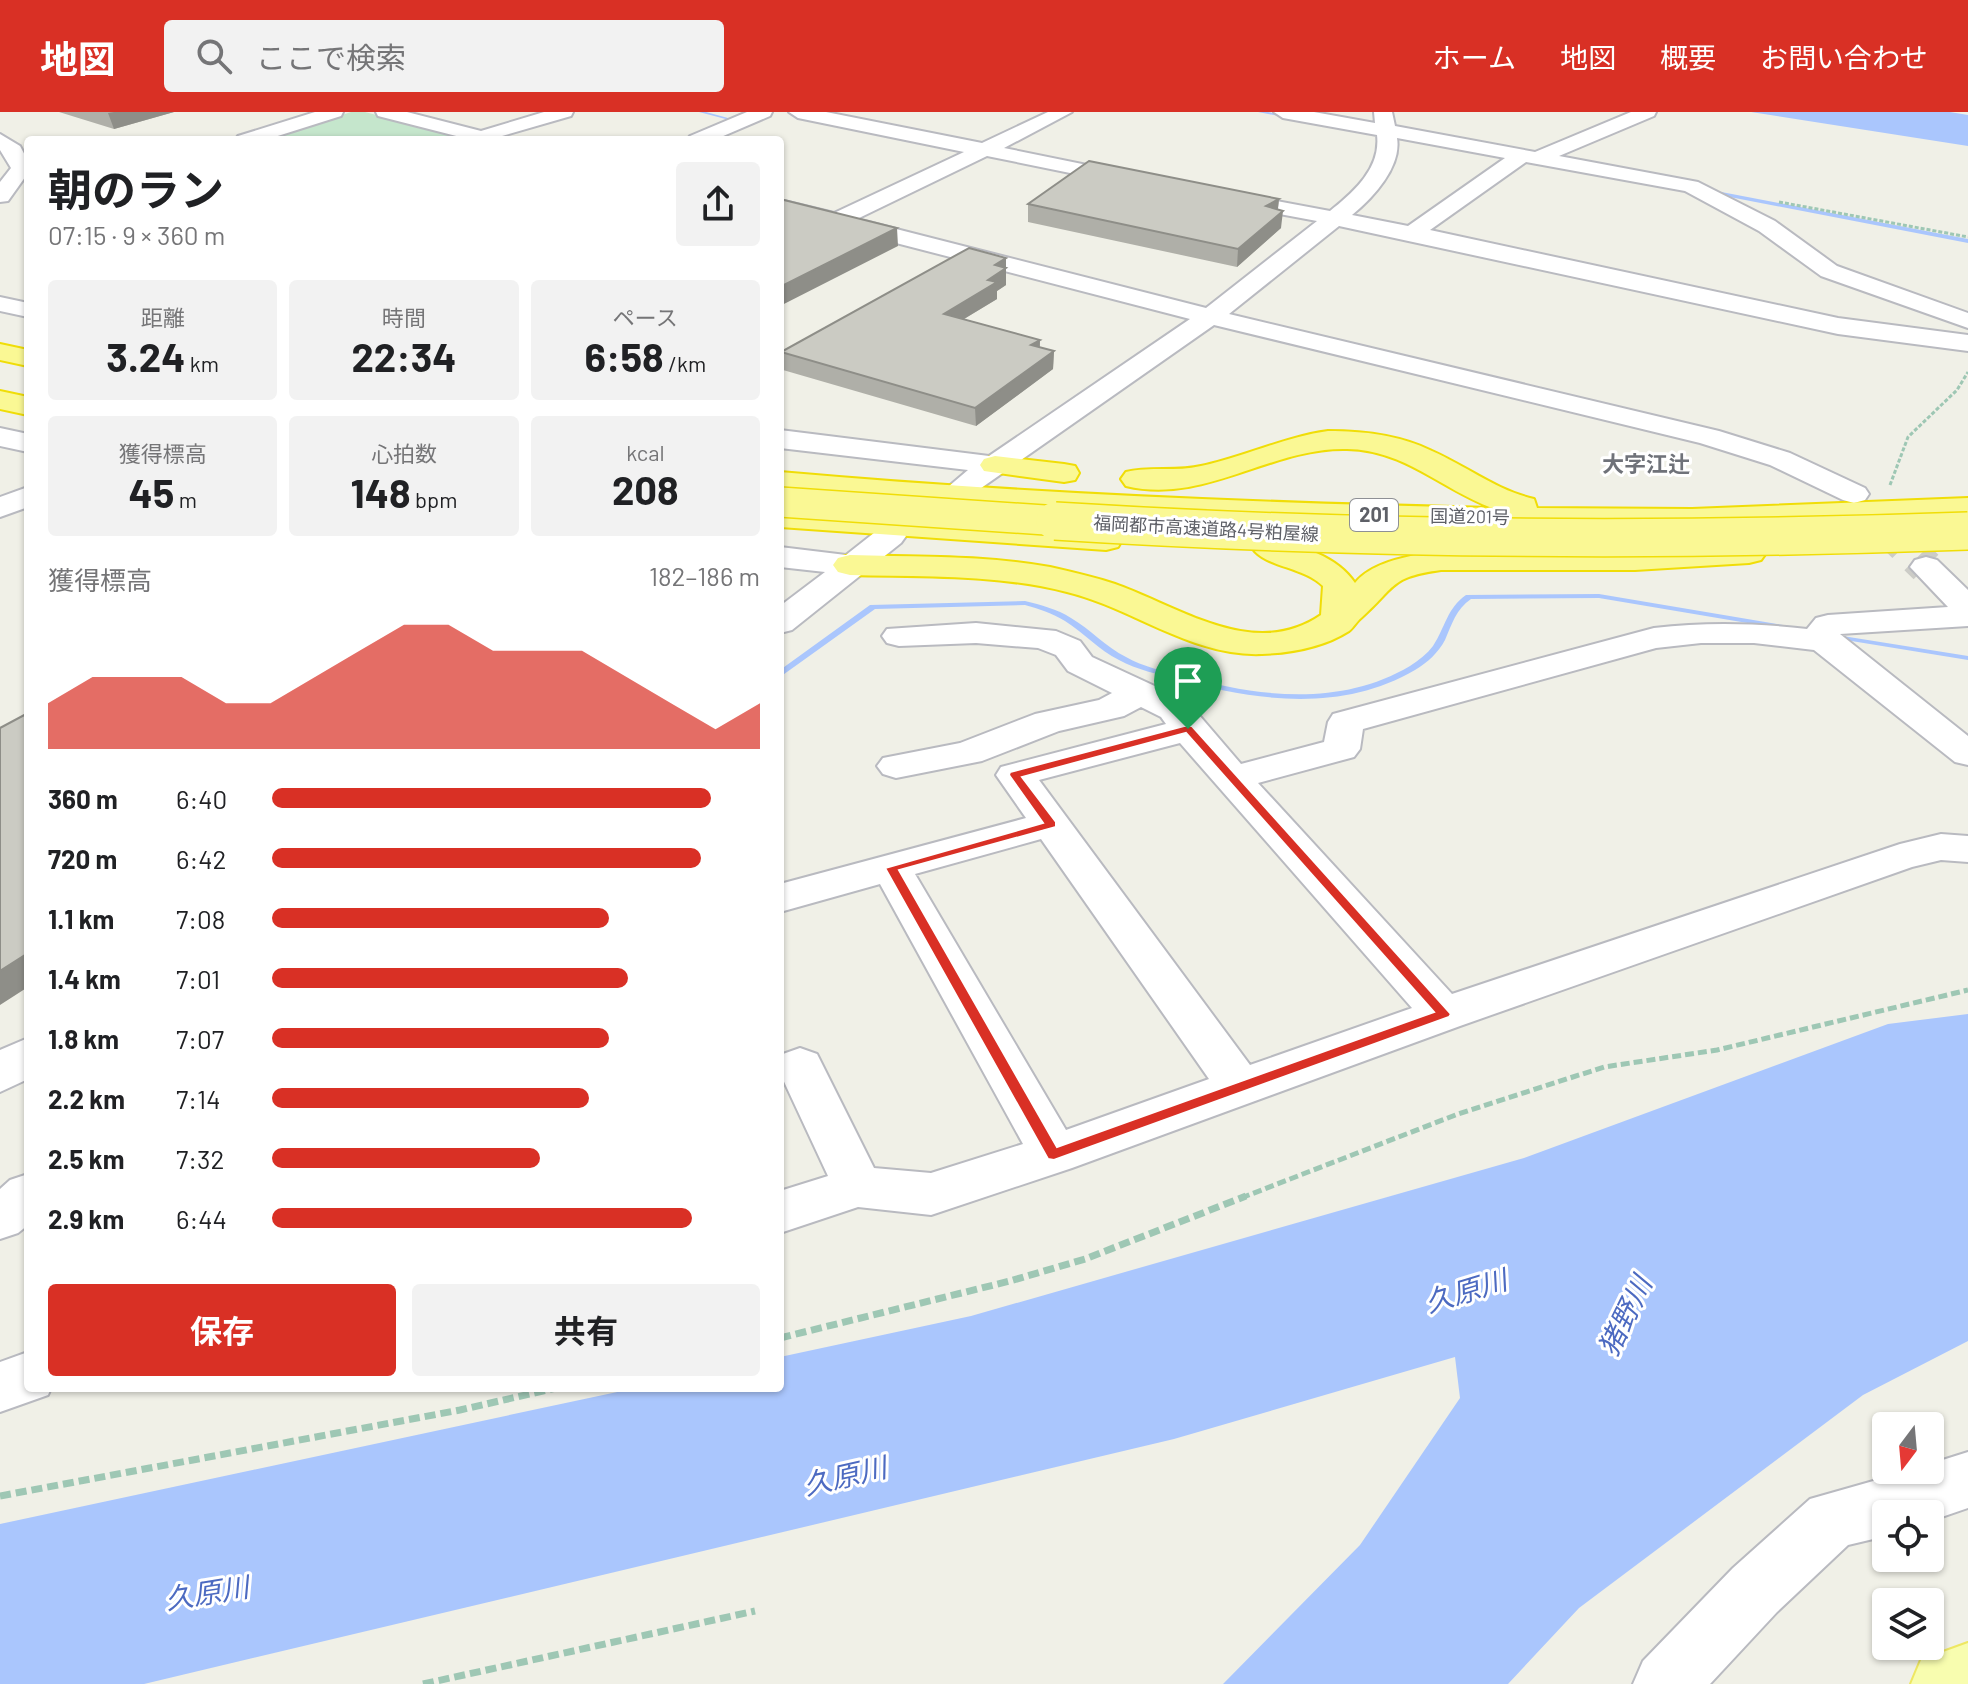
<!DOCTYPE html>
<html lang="ja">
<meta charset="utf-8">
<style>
body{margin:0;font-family:Barlow,"Noto Sans JP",sans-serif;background:#f2f2f2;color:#202124;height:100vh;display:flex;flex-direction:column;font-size:30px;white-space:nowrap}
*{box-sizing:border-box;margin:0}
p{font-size:26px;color:#757577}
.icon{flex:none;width:44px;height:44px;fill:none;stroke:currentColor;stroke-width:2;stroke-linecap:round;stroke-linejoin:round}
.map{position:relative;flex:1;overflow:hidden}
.details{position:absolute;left:24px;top:24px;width:760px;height:1256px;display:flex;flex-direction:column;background:#fff;border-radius:8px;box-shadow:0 2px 6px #0004}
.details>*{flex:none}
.needle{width:52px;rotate:196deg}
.tools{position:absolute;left:1872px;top:1300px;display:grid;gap:16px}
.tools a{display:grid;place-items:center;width:72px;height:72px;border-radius:8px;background:#fff;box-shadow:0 2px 6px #0004;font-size:40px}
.pin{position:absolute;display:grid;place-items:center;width:68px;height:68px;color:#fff;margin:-82px -34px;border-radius:50% 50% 50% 0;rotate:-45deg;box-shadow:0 0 8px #0007}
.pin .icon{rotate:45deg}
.round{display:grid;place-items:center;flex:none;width:84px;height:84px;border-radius:8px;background:#f2f2f2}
.head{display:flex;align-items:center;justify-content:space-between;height:136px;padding:0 24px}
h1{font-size:44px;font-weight:700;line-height:60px}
.stats{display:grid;grid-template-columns:repeat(3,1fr);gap:12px;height:136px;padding:8px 24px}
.stats div{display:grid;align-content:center;border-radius:8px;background:#f2f2f2;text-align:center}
.stats b{font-size:40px;font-weight:700}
.stats small{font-size:22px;font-weight:400}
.stats p{font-size:22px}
.chart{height:224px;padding:16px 24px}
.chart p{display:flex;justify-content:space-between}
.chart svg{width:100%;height:144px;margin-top:8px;fill:#d93025;opacity:.7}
.cta{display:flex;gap:16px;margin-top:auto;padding:16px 24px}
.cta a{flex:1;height:92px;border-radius:8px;background:#d93025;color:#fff;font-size:32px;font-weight:700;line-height:92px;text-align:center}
.cta a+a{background:#f2f2f2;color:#202124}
ul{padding:0 24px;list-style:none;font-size:26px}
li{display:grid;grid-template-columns:128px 96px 1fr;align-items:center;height:60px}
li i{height:20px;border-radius:10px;background:#d93025}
header{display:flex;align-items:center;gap:48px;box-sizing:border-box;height:112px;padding:0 40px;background:#d93025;color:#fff}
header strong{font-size:38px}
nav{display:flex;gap:44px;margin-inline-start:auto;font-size:28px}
.search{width:560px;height:72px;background:#f2f2f2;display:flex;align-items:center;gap:20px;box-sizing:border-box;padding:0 28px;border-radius:8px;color:#757577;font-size:30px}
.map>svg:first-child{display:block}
.green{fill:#c5e6cc}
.water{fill:#aac6fd}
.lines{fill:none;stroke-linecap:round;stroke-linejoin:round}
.stream{fill:#aac6fd;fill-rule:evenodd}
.minor-tunnel-far1{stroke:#ccccc7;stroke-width:27;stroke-dasharray:27 14;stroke-linecap:butt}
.minor-tunnel{stroke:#ccccc7;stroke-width:35;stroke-dasharray:35 17;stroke-linecap:butt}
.minor-casing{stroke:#b9bac0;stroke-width:4}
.major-casing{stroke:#eee762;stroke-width:4}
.highway-casing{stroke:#f0dd07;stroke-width:4}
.path-far2{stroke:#9ec7b4;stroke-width:3;stroke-dasharray:4 2;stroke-linecap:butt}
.path-far1{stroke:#9ec7b4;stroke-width:5;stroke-dasharray:9 4;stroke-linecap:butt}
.path{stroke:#9ec7b4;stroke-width:7;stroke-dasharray:11 5;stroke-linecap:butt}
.minor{fill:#fff;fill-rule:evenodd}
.major{fill:#f8fdaf;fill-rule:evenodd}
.highway{fill:#faf894;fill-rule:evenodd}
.highway-bridge-far1-casing{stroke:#f0dd07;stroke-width:32;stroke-linecap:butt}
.highway-bridge-casing{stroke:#f0dd07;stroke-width:40;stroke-linecap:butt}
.highway-bridge-far1{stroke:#faf894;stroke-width:29}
.highway-bridge{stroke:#faf894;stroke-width:37}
.wall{fill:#afafa8}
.shaded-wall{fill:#8e8e88}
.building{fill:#cbcbc3;stroke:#8e8e88;stroke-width:2}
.route{fill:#d93025;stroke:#fff;stroke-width:2;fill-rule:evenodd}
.labels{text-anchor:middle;stroke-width:6;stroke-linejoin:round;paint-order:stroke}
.far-street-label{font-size:18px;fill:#5e6067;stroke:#fff}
.shield{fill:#fff;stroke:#8e9095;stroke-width:2}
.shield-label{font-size:20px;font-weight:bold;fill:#5e6067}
.far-quarter-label{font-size:22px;font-weight:bold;fill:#6f7279;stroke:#fff}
.near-water-label{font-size:28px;font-style:italic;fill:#4c6ac1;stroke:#fff}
</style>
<header>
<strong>地図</strong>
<div class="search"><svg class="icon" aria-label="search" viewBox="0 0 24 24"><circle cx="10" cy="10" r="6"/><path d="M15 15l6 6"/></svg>ここで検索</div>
<nav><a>ホーム</a><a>地図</a><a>概要</a><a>お問い合わせ</a></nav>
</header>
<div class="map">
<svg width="1968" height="1572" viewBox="0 0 1968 1572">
<rect width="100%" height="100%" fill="#f0f0e7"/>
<path class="green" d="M351,0h14l107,28h-206z"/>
<path class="water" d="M1751,0h199l18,3v31z
M1968,902v327l-105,54 -284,213 -71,76h-285l137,-139 100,-147 -5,-41 -281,82 -1030,245h-144v-160l636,-136h144v-31l191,-41 553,-158 364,-134z"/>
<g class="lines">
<path class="stream" d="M699,0h7l33,9 -2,1z
M1258,0h10l23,5 -2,1z
M1711,78l257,49v4l-259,-50z
M1599,482l190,32 4,2 -4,2 -190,-32 -128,1c-15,10 -19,25 -26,41 -7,13 -17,22 -30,30 -73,43 -160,31 -238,9 -19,-5 -40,-9 -58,-19 -20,-10 -35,-27 -54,-39 -13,-8 -26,-12 -40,-16l-150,4 -95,68v-7l90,-65 155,-4c16,4 32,8 46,17 19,11 35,29 55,39 17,10 38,14 58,19 74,21 157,31 226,-10 9,-6 17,-12 23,-20 12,-18 14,-38 33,-51z
M1830,522l138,22v4l-135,-22h-3z"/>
<path class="minor-tunnel-far1" d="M1871,400l11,11"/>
<path class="minor-tunnel" d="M1880,409l46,46"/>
<defs>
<path id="minor" d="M315,0h28l-2,4 -76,24h-30l3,-4z
M376,0h31l74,19 63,-19h29l-2,4 -69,20 3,4h-33l-94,-24z
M747,0h25l-2,4 -56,24h-27l3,-4z
M789,0h37l156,31 66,-31h24l-68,36 137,28 3,4 -3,4 -7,2 -147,-30 -130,63 349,89 111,-87 -102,-19 -3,-5 3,-5 8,-1 107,20c24,-19 51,-43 47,-76l-94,-17 -9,-6h40l61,11 -1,-11h18l3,14 140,26 96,-40h25l-2,4 -95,40 139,26 77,39 62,45 131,47v15l-147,-52 -62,-45 -74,-40 -159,-29 -96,68 408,88 130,17v16l-130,-17 -499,-108 -110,88 490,117 71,22 75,35 4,6 -4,6 -11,3 -11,-3 -73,-35 -70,-22 -486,-118 -240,168 -11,3 -11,-3 -4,-6 20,-17 -188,-22v-18l209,26 201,-137 -410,-106v-13l54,13 130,-61 -166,-34zM1397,26l108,20 -97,68 -56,-11c20,-16 50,-48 45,-77z
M0,22l20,12 8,15v12l-20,28 -8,1v-20l11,-14 -11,-18z
M0,185l28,6v14l-28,-6z
M0,316l28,6v18l-28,-6z
M28,375v20l-28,10v-20z
M890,415l11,2 5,7 -5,7 -109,87 -12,3v-27l45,-34 -45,-5v-20l66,8 33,-26z
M1926,445l11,3 31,30v36l-128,8 128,102v29l-13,-3 -141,-112 -60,-7h-53l-45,5 -293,81 -3,20 -6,8 -96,26 194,211 448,-150 41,-10 27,2v26l-27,-2 -29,7 -452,159 -388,142 -141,47 -73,-8 -78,26v-42l48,-15 -48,-103 3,-19 17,-6 17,6 57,114 57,5 92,-29 -143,-260 -100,28v-28l246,-66 -30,-43 5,-8 165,-43 -5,-7 -20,-10 -17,9 -65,15 -77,30 -86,17 -13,-4 -6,-8 6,-8 77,-15 75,-29 64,-14 13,-7 -44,-22 -12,-16 -18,-7 -62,-5 -77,3 -12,-3 -5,-7 5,-7 89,-6 80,8 24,10 12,16 95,44 54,63 83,-22 4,-20 5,-8 321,-86c52,-6 101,-5 153,1l9,-11 12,-3 120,-8 -38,-40 5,-7zM1180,631l232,265 -162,57 -211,-285zM1041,727l168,240 -143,51 -151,-256z
M28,926v41l-28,13v-42z
M28,1062v51l-10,8 -18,6v-50l10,-9z
M28,1240v36h23l-3,7 -48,17v-50z
M1968,1340v56l-38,13v-7h-44v22l-38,9 -71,67 -67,72h-77l10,-23 90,-93 77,-69 102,-29h18v-6z"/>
<path id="major" d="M1968,1531v41h-57l10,-24z"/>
<path id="highway" d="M0,232l28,6v16l-28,-6z
M0,279l28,6v18l-28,-6z
M1328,319c36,0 72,4 104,20 36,16 64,39 102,48l3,9 155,1 276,-11v20l-276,11 -368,-5 -457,-26 -87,-8v-18c236,21 475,31 712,36 -51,-19 -87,-58 -145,-59 -76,-2 -143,56 -221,37l-5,-7 5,-7c24,-6 50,0 75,-6 43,-9 83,-29 127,-35z
M995,344l69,8 11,2 4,7 -4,7 -11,2 -80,-11 -4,-6 4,-6z
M780,395l326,23 12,3 4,7 -4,7 -12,3 -326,-23z
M1270,427c32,8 66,16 85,44 39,-50 216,-32 278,-33 39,-1 77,-5 116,-7l12,3 5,7 -5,7 -12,3 -114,7h-194c-52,7 -45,17 -80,48 -4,3 -8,10 -12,13 -25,16 -58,22 -87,23 -70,3 -129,-46 -195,-62 -70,-18 -145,-15 -217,-17l-12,-3 -5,-7 5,-7 12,-3c66,2 135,0 200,12 22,5 44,10 65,17 65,23 139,77 206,31l2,-29c-19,-19 -57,-19 -70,-37l5,-7z"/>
</defs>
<use href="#minor" class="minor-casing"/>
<use href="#major" class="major-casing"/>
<use href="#highway" class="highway-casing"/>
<path class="path-far2" d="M1779,90l189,35
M1890,373l18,-48 49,-47 11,-18"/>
<path class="path-far1" d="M1241,1086l217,-84 146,-47 113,-17 251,-60"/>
<path class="path" d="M780,1226l230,-57 75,-22 161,-63
M0,1384l460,-86 96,-22
M423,1572l332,-73"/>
<use href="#minor" class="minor"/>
<use href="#major" class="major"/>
<use href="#highway" class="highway"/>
<defs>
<path id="highway-bridge-far1" d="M780,390l309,21"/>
<path id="highway-bridge" d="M1055,409c304,19 608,21 913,10"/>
</defs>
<use href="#highway-bridge-far1" class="highway-bridge-far1-casing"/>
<use href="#highway-bridge" class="highway-bridge-casing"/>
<use href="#highway-bridge-far1" class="highway-bridge-far1"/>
<use href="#highway-bridge" class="highway-bridge"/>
</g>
<path class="wall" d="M59,0h115l-60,17z
M1279,87l-1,10 3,19 -44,39 -209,-45v-18z
M1006,146v27l-9,6v8l-33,20 76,21v7l14,4 -1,18 -77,57 -193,-56 -2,-18z"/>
<path class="shaded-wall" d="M114,0h60l-60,17 -6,-16z
M1279,87l-2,17 6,-5 -2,17 -44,39 1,-18 28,-43z
M897,116l1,18 -118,60v-19z
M1006,146v27l-9,6v8l-53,32v-17l44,-34 7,-15z
M1040,228l-1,18 -8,-13z
M1054,239l-1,18 -77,57 -1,-18z
M28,841v34l-28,18v-34z"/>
<path class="building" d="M1089,49l190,38 -13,7 17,5 -45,38 -210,-45z
M780,87l117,29 -117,59z
M969,136l37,10 -11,7 11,3 -18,12 9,2 -53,32 96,26 -9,5 23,6 -79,57 -194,-56z
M28,601v240l-28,18v-243z"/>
<path class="route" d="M1184,614h8l259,288 -2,3 -395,143 -6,-1 -163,-291 158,-45 -34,-48 1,-3zM1186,621l248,279 -377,135 -158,-277 157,-43v-5l-34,-45z"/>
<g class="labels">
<g class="far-street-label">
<text transform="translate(1470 405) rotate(1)" y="6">国道201号</text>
<text transform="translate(1206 417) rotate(3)" y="6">福岡都市高速道路4号粕屋線</text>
</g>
<rect class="shield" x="1350" y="387" width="48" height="32" rx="6"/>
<g class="shield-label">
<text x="1374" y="410">201</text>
</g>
<g class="far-quarter-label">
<text x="1646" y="360">大字江辻</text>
</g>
<g class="near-water-label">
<text transform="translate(1466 1179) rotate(-17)" y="10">久原川</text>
<text transform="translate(1625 1204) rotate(-64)" y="10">猪野川</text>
<text transform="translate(845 1364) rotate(-13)" y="10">久原川</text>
<text transform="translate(207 1481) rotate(-9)" y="10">久原川</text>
</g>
</g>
</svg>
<div class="tools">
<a><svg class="needle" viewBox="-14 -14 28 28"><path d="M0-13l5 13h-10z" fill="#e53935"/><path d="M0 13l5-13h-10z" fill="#757577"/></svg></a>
<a><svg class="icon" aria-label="locate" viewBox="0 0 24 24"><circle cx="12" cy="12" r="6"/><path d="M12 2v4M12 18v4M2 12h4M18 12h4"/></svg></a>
<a><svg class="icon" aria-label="layers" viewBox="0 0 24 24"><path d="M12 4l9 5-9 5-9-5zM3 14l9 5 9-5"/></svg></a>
</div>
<div class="pin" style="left:1188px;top:617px;background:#1e9e55"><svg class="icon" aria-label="arrive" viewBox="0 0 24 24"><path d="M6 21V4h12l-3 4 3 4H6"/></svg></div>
<section class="details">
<div class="head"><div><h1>朝のラン</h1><p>07:15 · 9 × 360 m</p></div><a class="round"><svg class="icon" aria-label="share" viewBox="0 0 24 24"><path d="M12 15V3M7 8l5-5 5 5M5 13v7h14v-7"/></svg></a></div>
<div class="stats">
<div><p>距離</p><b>3.24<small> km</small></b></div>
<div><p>時間</p><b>22:34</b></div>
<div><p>ペース</p><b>6:58<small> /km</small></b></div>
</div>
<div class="stats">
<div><p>獲得標高</p><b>45<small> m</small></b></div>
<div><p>心拍数</p><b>148<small> bpm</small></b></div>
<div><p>kcal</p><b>208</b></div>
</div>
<div class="chart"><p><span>獲得標高</span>182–186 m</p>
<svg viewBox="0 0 160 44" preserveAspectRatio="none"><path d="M0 44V30L10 22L20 22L30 22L40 30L50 30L60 22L70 14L80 6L90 6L100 14L110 14L120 14L130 22L140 30L150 38L160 30V44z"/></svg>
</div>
<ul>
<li><b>360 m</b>6:40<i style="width:90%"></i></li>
<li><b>720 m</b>6:42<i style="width:88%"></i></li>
<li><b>1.1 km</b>7:08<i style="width:69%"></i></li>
<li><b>1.4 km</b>7:01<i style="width:73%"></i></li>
<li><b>1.8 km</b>7:07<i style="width:69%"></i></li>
<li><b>2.2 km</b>7:14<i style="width:65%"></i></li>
<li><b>2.5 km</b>7:32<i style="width:55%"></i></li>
<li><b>2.9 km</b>6:44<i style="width:86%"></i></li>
</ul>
<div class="cta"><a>保存</a><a>共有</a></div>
</section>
</div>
